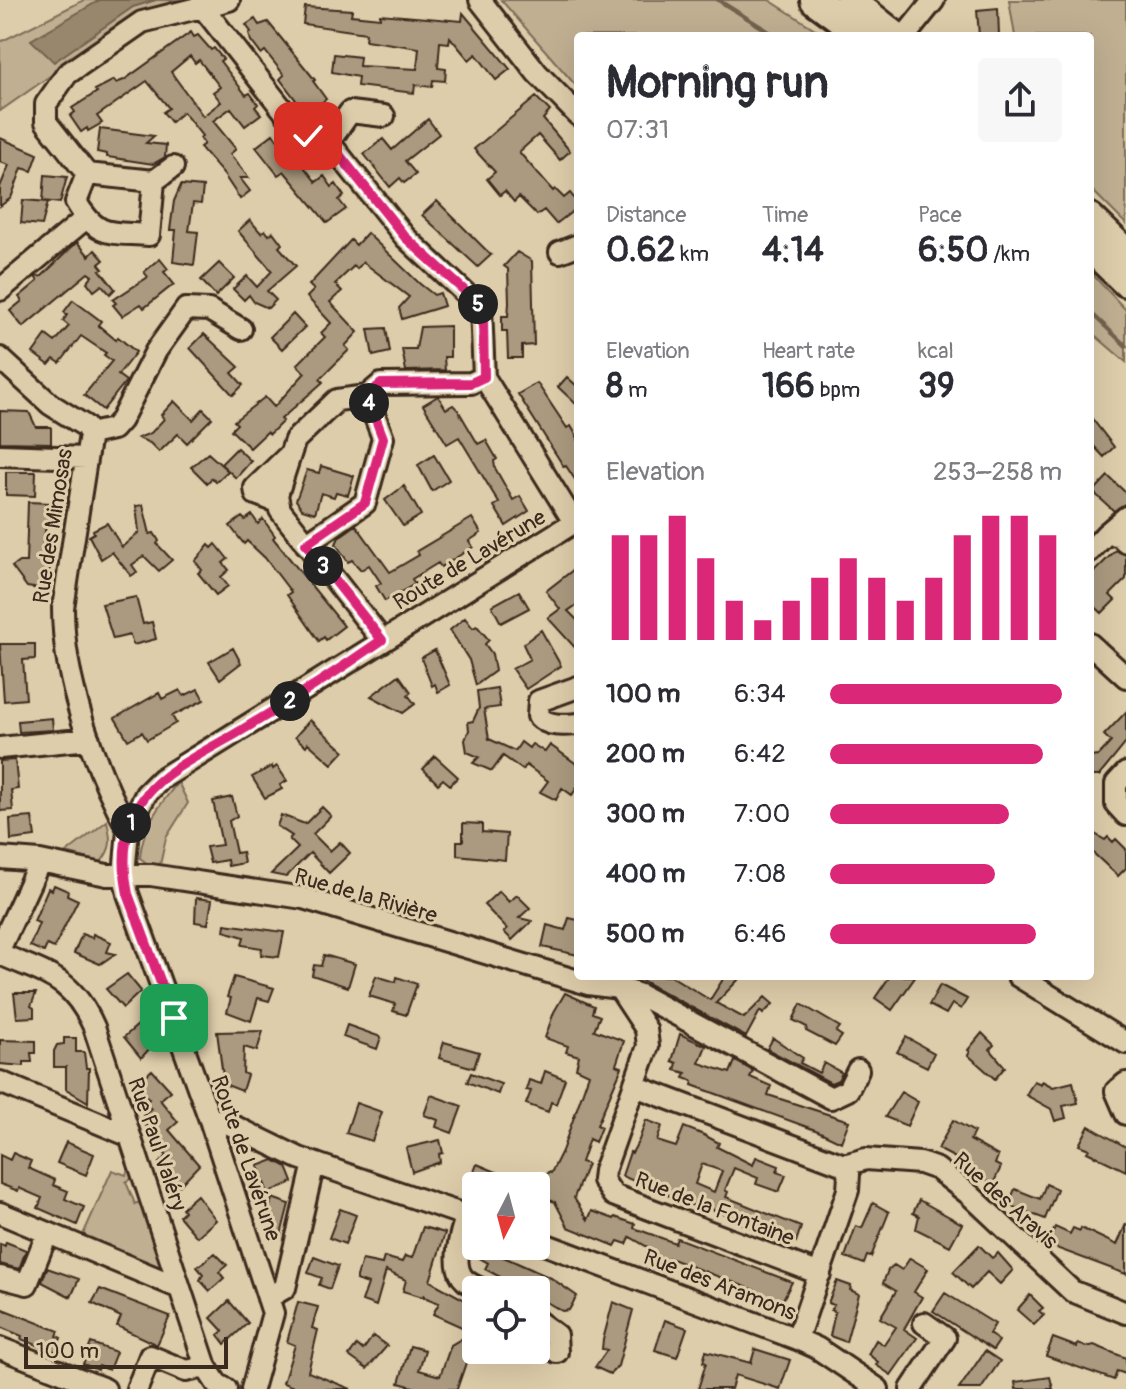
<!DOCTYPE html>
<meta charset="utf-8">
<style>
body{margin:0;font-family:Pangolin,sans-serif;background:#f7f7f7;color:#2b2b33;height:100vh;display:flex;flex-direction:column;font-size:30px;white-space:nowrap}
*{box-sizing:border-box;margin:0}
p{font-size:26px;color:#7c7c81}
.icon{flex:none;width:44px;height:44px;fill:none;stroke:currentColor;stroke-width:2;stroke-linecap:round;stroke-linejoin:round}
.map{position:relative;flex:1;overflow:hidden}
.drawer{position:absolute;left:574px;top:32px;width:520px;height:948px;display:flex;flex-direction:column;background:#fff;border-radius:8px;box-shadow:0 8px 32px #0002}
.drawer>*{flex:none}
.needle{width:52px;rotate:186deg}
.fabs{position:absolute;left:462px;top:1172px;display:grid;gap:16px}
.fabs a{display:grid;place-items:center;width:88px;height:88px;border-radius:8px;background:#fff;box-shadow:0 8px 32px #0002;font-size:40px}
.scale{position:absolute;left:24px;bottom:20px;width:204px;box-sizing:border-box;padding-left:8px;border:4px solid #3b2a1e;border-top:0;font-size:22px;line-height:28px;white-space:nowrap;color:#3b2a1e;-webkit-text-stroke:6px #decdaa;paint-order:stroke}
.pin{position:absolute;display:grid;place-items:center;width:68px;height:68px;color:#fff;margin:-34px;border-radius:16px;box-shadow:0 4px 12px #0006}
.km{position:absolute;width:40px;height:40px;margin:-20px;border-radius:50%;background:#222;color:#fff;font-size:22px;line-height:40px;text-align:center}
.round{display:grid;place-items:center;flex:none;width:84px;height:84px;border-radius:8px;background:#f7f7f7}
.head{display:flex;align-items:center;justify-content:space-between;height:136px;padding:0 32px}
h1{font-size:44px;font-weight:700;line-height:60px}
.stats{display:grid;grid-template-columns:repeat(3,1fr);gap:12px;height:136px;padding:8px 32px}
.stats div{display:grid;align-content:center}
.stats b{font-size:34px;font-weight:700}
.stats small{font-size:22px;font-weight:400}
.stats p{font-size:22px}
.chart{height:224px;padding:16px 32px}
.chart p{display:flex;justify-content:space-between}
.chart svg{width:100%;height:144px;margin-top:8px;stroke:#db2777;stroke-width:6}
ul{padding:0 32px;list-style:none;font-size:26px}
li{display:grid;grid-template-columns:128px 96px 1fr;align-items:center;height:60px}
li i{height:20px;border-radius:10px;background:#db2777}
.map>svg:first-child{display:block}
.green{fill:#c0af91;stroke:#7e6c58;stroke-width:2}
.water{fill:#98876d;stroke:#73624d;stroke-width:2}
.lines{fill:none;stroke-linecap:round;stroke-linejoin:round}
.stream{stroke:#73624d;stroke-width:4}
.building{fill:#ab9a7f;stroke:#3b2a1e;stroke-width:2;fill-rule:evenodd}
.minor-casing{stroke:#3b2a1e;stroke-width:26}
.highway-casing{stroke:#3b2a1e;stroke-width:34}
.minor{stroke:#decdaa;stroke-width:20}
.highway{stroke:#decdaa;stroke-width:28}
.route-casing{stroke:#fff;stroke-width:16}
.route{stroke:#db2777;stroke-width:10}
.labels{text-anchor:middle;stroke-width:6;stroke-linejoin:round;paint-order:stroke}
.street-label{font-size:22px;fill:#3b2a1e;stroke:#decdaa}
</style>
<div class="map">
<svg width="1126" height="1389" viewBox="0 0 1126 1389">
<rect width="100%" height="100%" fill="#decdaa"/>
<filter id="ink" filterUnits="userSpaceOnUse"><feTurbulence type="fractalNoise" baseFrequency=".0125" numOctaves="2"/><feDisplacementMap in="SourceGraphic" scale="16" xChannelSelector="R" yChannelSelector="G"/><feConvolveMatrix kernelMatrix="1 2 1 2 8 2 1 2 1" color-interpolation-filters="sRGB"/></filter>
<g filter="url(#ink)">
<path class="green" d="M84,0h101l-48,15 -137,96v-69z
M501,0h268l57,36h-248v52z
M1009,0h117v224l-36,-36v-152h-75z
M1090,272l36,38v52l-36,-31z
M178,782l10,21 -22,35 -6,27 -12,-1 -8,-6c2,-32 19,-52 38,-76z
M107,821c4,18 6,26 -6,41l-35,-9z
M130,1163l6,13 -10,6 9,22 9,-4 28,76 -90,-39 30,-67 14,5z"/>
<path class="water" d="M100,0h56l-23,7 -79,55 -23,-22z"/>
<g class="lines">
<path class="stream" d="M718,0l58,36
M1090,312l36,34"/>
</g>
<path class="building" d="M305,7l47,3 -1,5 29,3v-4l82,7 1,-8 47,56 -14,11 -20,-26 -7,6 -19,-23 -1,6 -9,-1 -2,26 8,1 -1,12 -12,-1 -1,7 -17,-2 -1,8 -57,-7 1,-9 -26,-5 2,-18 26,3 -1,9 58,3 2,-21 -54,-8 1,-7 -63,-9z
M998,8l1,28h-20l-2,-26z
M255,19l4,6 9,-3 47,58 -2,1 13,18 -16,13 -4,-7 -4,3 -22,-29 4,-4 -19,-24 -4,3 -10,-13 -2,-7 2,-2 -5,-7z
M191,32l3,5 4,-2 13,15 3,-2 9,11 -3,2 26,34 4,-2 8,11 -3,3 6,7 -16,12 -14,-18 -18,13 23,28 -6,5 19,24h-9l10,13 -10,8 -16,-24 -24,-28 4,-3 -4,-6 2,-2 -19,-24 -12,10 -8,-10 6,-4 -22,-27 -50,35 5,7 -14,8 -1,-3 -6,4 -11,-16 5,-4 -3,-4 25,-16 -2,-2 19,-10 2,3 8,-3zM190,56l5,7 4,-3 21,27 -7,5 8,10 -18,14 -32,-44z
M536,97l14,14 -7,8 27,32 -10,9 -22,-25 -19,17 34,39 2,-2 9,9 6,-5 8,10v4l-22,17 -12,-14 -7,5 -18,-18 -5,5 -9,-11 -5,4 -13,-16 8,-7 -21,-23z
M428,119l11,15 -34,27 11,13 -12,9 -4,-5 -10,9 -26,-33 19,-15 9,11z
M100,129l54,7 -8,7 20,2 -1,12 -12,7 -46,-7v-3l-10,-2z
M273,134l14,18 3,-3 26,33 8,-6 8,11 4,-3 8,12 -5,4 7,9 -19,14 -43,-52 -6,4 -22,-28z
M0,138l38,16 -6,17 -10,-3 -11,30 -11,8v-19l9,-22 -9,-3z
M45,175l22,2 -7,26 -17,-2z
M181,185l22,2 -2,17 -8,-1 -4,28 9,1 -4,33 -21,-3 3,-32h-6l4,-29z
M23,200l25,2 -6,23 -21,-2z
M437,201l54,54 -13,12 -56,-52z
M250,220l11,13 4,-3 4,5 4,-3 9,12 -3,3 17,19 -29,25 9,9 -8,8 -14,-6 -5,-7 -5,5 -11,-11 14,-13 10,11 15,-16 -34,-40z
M367,233l53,51 14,11 6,-2 4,13 -42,13 -3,-11 10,-11 -46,-35 -6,7 -3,-3 -19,18 7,7 -12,11 28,30 -13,14 4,4 -29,29 3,3 -42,37 2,2 -13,13 -3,-2 -17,16 -19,-18 6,-6 -3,-3 31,-24 9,10 31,-34 -8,-8 28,-28 -4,-4 10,-10 -24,-26 7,-7 -5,-5 42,-45 5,5z
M77,242l12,14 6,-6 9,10 -5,4 4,5 -3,1 15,19 -5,5 -8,-9 -8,6 -7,-9 5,-6 -4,-3 -65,54 -13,-16 12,-10 -3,-4 19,-16 -3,-4 7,-1z
M517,252l15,9 2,84 -12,1v12h-14l-1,-27h-5v-15h6l1,-13 -1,-34 -4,-3z
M160,259l8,10 -4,3 10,12 -30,24 -3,-4 -19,12 -9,-11 3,-2 -3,-3 35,-23 -4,-5z
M219,263l15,15 -18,18 -15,-16z
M73,300l28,21 -3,4 18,15 2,-3 18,15 -18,23 8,6 -23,29 -19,-15 28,-34 -8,-6 2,-2 -25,-17 -21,27 -6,-4 -5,6 -16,-12 13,-18 9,7 14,-16 -6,-5 4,-6 -3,-3z
M293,314l12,13 -23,22 -12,-12z
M450,326v31h-6l1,13 -39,1 -4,-22h14l4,-22z
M386,328l4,24 -17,4 -5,-27z
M204,334l35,33 -7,6 11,12 -10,10 -43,-47z
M567,377l11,10v19l-20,-19z
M537,383l30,45 4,-2 7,12v46l-12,-18 -2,1 -46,-73z
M438,396l8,13 7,-4 5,5 20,34 8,-4 11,19 -3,2 1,7 18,32 7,-4 9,15 -23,15 -12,-20 5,-3 -40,-66 -12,7 -24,-39z
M174,401l19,19 10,-11 9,9 -25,25 -9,-9 -19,18 -9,-9 -12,-5 13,-5 13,-14 -3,-4z
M0,411l29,1 7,15h15v16l-51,-1z
M1090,416l24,31 -10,10 -14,-15z
M237,448l14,13 -15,17 -15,-14z
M208,453l20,18 -12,11 -4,-4 -5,5 -16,-16z
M434,455l15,25 -17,11 -14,-26z
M321,466l33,10 -6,19 -12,-3 -2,5 -13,-4 -6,20 -13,-4 -6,-9 11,-30 12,3z
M6,472h30l-1,24 -29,-1z
M1108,476l18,17v10l-12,8 -21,-19z
M404,486l17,29 -18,11 -18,-26z
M28,502l22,1 -8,46 10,1 -5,40 -20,-3 -15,-20 7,-5h7z
M143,505l7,29 4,-1 5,8 -2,3 15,16 -13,11 -15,-15 -12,9 5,7 -6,4 -19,-24 -11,7 -12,-23 5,-3 -1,-3 14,-7 15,24 17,-15 -3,-26z
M252,515l6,9 5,-5 12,17 -2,2 71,88 -18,14 -2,-3 -5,4 -32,-46 4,-3 -26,-34 -18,-17 -3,3 -14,-18 12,-9 3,3z
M472,518l9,15 -12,8 4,6 -32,20 -3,-4 -26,16 3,5 -30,17 -9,-15 5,-3 -12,-18 -8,5 -9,-10 -4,2 -12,-18 3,-7 17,-12 34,47 29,-17 -2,-4z
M216,544l12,15 -5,4 6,7 -8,7 7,9 -12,9 -18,-22 4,-3 -7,-9 14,-16 3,3z
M1116,550l10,5v24l-16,16 5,5 -13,13 -12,-11v-26z
M578,566v38l-10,7 10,10v30l-30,-33 12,-9 -14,-18z
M519,591l10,17 -28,15 -9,-17z
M136,597l7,27 9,-2 4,17 -23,6 -3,-10 -17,4 -11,-35z
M465,618l8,10 4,-2 12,14 -4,4 7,10 3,17 -19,14 -7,-25 -19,-30z
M541,630l20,36 -35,23 -14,-20 18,-10 -7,-15z
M0,644h35v15l-12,1 3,39 -22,2z
M233,648l8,15 -21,16 -11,-17z
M435,650l15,35 -12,7 -3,-8 -3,2 -11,-28z
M399,675l12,17 -3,3 7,9 -12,9 -32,-17z
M497,688l3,19 -16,2 5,30 26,12 6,-9 8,6 3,-4 13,8 5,-7 28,20v21l-6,9 -10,-7 -6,12 -16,-8 8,-11 -22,-16 -3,5 -20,-14 -11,15 -19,-8 6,-6 -12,-5 -2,-12 4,-10 -1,-8 5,-1 6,-13 -2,-17z
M198,689l6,11 -32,16 4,7 -29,17 -5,-8 -14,8 -13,-22 44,-25 3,6 18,-9 4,6z
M1126,712v31l-27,33h-9v-19l8,-1 13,-14 -7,-7z
M52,718l1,12 -34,2 -1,-11z
M310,720l34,31 -12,13 -24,-21 -2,3 -11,-9z
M435,756l23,21 -8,8 -7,-6 -5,5 -15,-15z
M15,760l3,29 -7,1 2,20 -13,1v-50z
M272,766l1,3 4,-3 10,15 -7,4 2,4 -17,9 -13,-21z
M232,797l5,19 -8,5 7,32 6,-1 2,11 -16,3 -1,-6 -17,3 -4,-16 16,-2 -9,-44z
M322,807l9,9 -18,18 17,17 10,-9 10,11 -21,20 -19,-20 -24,24 -15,-3 27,-26 -9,-9 3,-3 -15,-10 4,-11 24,9z
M32,817l3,20 -24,3 -1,-21z
M463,823l19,1v8l25,2 -2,26 -48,-5v-14h6z
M1090,831l15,9 3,-3 5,5 3,-3 10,10v19l-8,8 -28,-26z
M54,885l14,6 -1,4 11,5 -24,48 -7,-3 -3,7 -14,-6 9,-23 -5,-2 14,-33 4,2z
M499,891l10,11 8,-7 13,13 -11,10 13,3 -20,19 -8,-8 3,-3 -23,-24z
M196,898l16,2 -4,24 -13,-2z
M569,918l9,2v35l-36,-8 5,-22 18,5z
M225,924l59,8 -5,25 -18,-2 1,-7 -20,-3 2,-8 -20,-6z
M82,934l10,4 1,-4 18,8 -4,10 8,2 -15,10 -26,-11z
M324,955l31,9 -7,23 -36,-12 2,-10 7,1z
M127,974l14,17 -18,17 -17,-19z
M376,976l20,6 1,-5 20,7 -11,31 -13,-4 2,-7 -26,-8z
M634,976h37l39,24 15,-24h17l-26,27 28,15 21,-21 8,7 -10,10 -3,-3 -14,26z
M890,976h26l-24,34 -17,-12z
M234,977l40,11 -5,13 -11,-3 -7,23 -24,-9 4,-14 -4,-1z
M940,985l27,14 -6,10 -9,-5 -6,10 -17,-9z
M14,993h22l-5,13 3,2v9l-17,1z
M565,993l29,13 -2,7 8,3 -6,14 30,11 -8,24 6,2 -25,58 4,2 -6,15 -6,-3 -8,23 6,2 -13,34 14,22 4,-9 22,8 1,-2 20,7 -1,4 41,15 2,-5 115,44 -13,25 -27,-11 2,-6 -85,-32 -2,4 -16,-7 -2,-7 -19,-11 -3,7 -9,-3 -3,5 -47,-19 -13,-25 -16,-6 9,-24 3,1 11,-22 27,-77 -13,-6 3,-12 -13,-4 2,-6 -23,-8 9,-26z
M801,1004l39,23 -4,5 6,4 -7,10 -29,-15 1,-4 -14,-7z
M139,1024l15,20 -13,14 -17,-21z
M347,1025l34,12 -4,12 -34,-12z
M263,1031l-6,20 -13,-4 -1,26 4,2 -5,16 -18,-7 -7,-52z
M982,1033l12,12 -4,4 15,18 -10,12 -27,-24 2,-3 -2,-2z
M680,1034l26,12 -7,17 31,10 5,-12 18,10 -3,6 21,9 -3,9 81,26 -8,21 -23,-11 -126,-46 1,-4 -9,-3 2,-5 -11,-3 2,-7 -5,-2z
M906,1037l28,16 -7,14 -30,-15z
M64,1038h12v14h8l2,16h3l-1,34 -22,-13v-22h-12v-16l3,-6 7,-1z
M773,1038l30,20 -3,5 19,10 5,-10 18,10 -4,7 -7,3 -64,-34z
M0,1040l36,1v12h-5l1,9h-8v4l-24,-2z
M444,1042l35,10 -5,16 -35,-10z
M152,1070l19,21 -11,9 18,22 -9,8 30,35 -20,21 -20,-23 8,-7 -18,-21 3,-3 -6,-6 4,-3 -7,-7 8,-7 -6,-6 4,-4 -13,-15z
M545,1071l20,8 -9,25 -5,-2 -3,10 -22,-8 5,-13 -5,-1 3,-10 12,4z
M471,1073l30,11 -3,10 -31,-12z
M1034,1081l7,3 1,-3 11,6 20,-5 5,21 -15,3 3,12 -11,3 -4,-12 -25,-14z
M901,1092l17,10 -11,24 -22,-9z
M431,1095l31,11 -10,27 -16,-6 2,-7 -14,-5z
M356,1103l26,9 -10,29 -26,-8z
M646,1120l16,6 -5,15 19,6 8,-20 20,8 15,8 -2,4 36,18 3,-8 23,9 -2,6 9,3 -7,17 -23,-8 2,-6 -24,-10 -9,22 3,2 -2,5 75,30 -5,15 -11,-4 -1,3 -46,-19 1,-3 -42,-15 -1,3 -74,-31 8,-24 2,1 7,-13zM702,1164l20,7 -8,21 -19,-8z
M953,1120l21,12 -4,8 28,16 -3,8 6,3 -8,17 -29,-14 3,-6 -29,-15z
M1089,1126l37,21v24l-39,-19 2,-3 -10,-4z
M440,1140l3,13 -4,1 1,8 -28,10 -6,-24z
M66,1142l28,12 -8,21 -29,-12z
M13,1153l18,8 -3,7 27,12 -2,5 15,6 -3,8 19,8 -7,18 -39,-17 4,-10 -23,-10 -1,3 -18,-7v-29l10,5z
M274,1160l13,7 6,15 -25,11 -10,-27z
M477,1164l53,22h-51l-9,-4z
M1046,1184l11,5 -12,30 -37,-14 7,-16 25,10z
M197,1195l19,25 -19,17 -18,-21 5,-5 -2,-3z
M272,1198l17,6 -8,31 -10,-3 -4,-11z
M919,1200l43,24 -12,22 -34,-17 3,-13 -6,-3z
M873,1203l16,9 -18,45 -4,-1 -3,8 -19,-7 11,-31 6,2z
M340,1209l16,6 -11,29 -16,-6z
M1126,1224v50l-78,-29 7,-18 15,7 3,-6 7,3 1,-3 36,17z
M423,1227l22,6 -15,48 46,25v44l-3,-1 -4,5 -12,35h-37l-21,-6 11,-37 15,4 -6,20 21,6 11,-31 22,-13 -40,-18 6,-11 -15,-6v-3l-1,3 -20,-6 3,-11 -20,-9 -10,35 -14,-5 6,-17 -12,-4 6,-20 20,4 2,-7 18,5 3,-6 7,2z
M6,1242l20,8 -7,19 -19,-5v-20l5,2z
M472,1243l79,35 26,18 -8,14 -7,1 -26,-15v-6h-11l-40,-21 3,-6 -17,-10z
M979,1245l13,13 6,-5 15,17 -13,14 -13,-12 -16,17 -18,-17z
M215,1253l12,12 -8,7 5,6 -14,13 -10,-11 3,-6 -6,-7z
M314,1257l24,9 -8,23 -11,-4 3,-7 -14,-5z
M910,1258l18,11 -14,23 8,5 -18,32 13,9 -26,37 -15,-10 2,-3 -10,-8 8,-14 8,5 12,-18 -16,-9 16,-27 -13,-8 5,-13 6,-5 8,5z
M47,1268l32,11 -8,18 -29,-15z
M837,1281l14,5 -1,4 9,4 -13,48 -16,-6 5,-24 -4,-2 3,-5 -6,-2z
M100,1289l70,27 -13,29 -40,-19 4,-9 -29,-14z
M945,1293l50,31 -6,10 10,7 -6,9 -60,-39z
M1030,1295l13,13 -4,3 5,4 -10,10 -17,-15z
M229,1301l19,22 -23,21 -7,-9 5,-4 -12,-13z
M298,1302l20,5 -6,21 6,2 -10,42 43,17h-52l-16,-6 12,-38 -8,-3z
M613,1302l20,8 -15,56 -8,8 -15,-7 12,-17 -5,-1 1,-9z
M0,1308l59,23 -2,5 4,2 -6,14 -34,-13 1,-3 -22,-9z
M665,1320l22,8 -10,29 -22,-7z
M373,1336l14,10 -20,23 -18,-13 8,-11 6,5z
M1053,1338l24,9 1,-3 9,3 7,-2 32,13v16l-9,-3 -3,9 -68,-24z
M91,1343l25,9 -7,18 -10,-4 -1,4 -15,-6z
M755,1349l35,11 -10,29 -45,-14 -4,14h-33l8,-26 -3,-1 3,-11 45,12z
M985,1351l15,10 -19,28h-22z
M1050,1377l3,12h-37l-1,-7z"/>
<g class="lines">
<defs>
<path id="minor" d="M480,0l57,73 41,42
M201,5l97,124 21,12 10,1 76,95 76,71 3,69 90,145
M905,36l29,-36
M329,142l21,-30 34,4
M87,174l-41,-52v-18l21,-30 75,-52 87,-22
M87,174l67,7 -5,54c-39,-3 -51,4 -73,-33z
M154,181l19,-14
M560,252l18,-7
M0,290l86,-72
M0,358l50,46 35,22 5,8 -27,174c0,72 31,158 65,221
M90,434l23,-5 8,-9 35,-69 30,-42 23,1 32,19
M0,455l86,3
M277,502l-21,-8 -1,-6 33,-32
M1106,534l20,-17
M306,544l59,-41 18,-65 -16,-42
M1090,551l16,-17 13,1 7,7
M382,640l-102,-130 -3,-15 18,-55 42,-40 30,-4 14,-12 90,-1 13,-6
M1090,644l36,33
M578,687l-39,14 -1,15c10,11 27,9 40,8
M0,748l89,-9
M1126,773l-10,11v20l10,11
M0,858l40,3 67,14h44l152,23 285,86 31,4 21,7 191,103 17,-8 10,-20
M0,948l40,-87
M0,954c47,21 71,22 94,73l112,340 11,17 9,5
M1018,976l108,67
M619,988l27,41 2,17 -44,125 -1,9 10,15 207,79
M0,1082l130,54
M1126,1083l-10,8 10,23
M635,1086l209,79 5,9 -1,16 -51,149
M210,1120h11l78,38 177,61
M844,1165l22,-6 54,4 17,6 33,26 102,96 54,22
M0,1213l180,75
M467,1215c-6,16 -17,52 -2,65 4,4 12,7 18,10
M536,1241l261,98 20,9 61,41
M0,1277l27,7 20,-50
M268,1298l17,-10 29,-125
M536,1320l20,15 1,17
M0,1348l105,41
M137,1389l13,-33 36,15 20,-4
M252,1389l21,-76 -63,-193 -82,-226 -4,-19 4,-46 18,-35 15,-15 417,-259
M911,1389l34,-51 -21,-15"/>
<path id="highway" d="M815,0l49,36
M850,0l45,36
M1090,218l36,35
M1090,247l36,35"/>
</defs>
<use href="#minor" class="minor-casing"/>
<use href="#highway" class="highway-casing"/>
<use href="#minor" class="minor"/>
<use href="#highway" class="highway"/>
</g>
</g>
<g class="lines" filter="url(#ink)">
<defs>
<path id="route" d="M174,1018l-46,-124c-7,-35 -5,-70 18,-99 19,-25 64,-46 91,-62 49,-29 98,-60 145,-93l-76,-96 59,-41 18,-65 -16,-42 14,-12 90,-1 13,-6 -1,-60 -7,-16 -71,-64 -76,-95 -21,-6"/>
</defs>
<use href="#route" class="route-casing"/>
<use href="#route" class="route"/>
</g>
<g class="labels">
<g class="street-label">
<text transform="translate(52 526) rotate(-81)" y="8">Rue des Mimosas</text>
<text transform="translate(469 559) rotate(-31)" y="8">Route de Lavérune</text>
<text transform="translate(366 895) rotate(16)" y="8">Rue de la Rivière</text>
<text transform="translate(158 1144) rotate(71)" y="8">Rue Paul Valéry</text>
<text transform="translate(247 1158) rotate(71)" y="8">Route de Lavérune</text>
<text transform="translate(1006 1200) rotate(42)" y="8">Rue des Aravis</text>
<text transform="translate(715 1208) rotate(21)" y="8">Rue de la Fontaine</text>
<text transform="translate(720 1284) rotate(21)" y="8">Rue des Aramons</text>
</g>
</g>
</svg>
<div class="fabs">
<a><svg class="needle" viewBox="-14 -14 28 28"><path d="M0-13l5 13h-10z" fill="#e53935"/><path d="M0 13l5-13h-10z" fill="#7c7c81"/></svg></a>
<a><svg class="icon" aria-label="locate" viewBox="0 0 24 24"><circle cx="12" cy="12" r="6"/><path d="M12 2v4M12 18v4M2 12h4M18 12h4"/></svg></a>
</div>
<div class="scale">100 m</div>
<div class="pin" style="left:174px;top:1018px;background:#1e9e55"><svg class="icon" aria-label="arrive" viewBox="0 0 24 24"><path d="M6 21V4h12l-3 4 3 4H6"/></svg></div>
<div class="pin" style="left:308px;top:136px;background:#d93025"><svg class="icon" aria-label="check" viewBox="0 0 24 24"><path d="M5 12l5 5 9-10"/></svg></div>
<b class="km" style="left:131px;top:823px">1</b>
<b class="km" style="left:290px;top:701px">2</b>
<b class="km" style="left:323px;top:566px">3</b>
<b class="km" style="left:369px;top:403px">4</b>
<b class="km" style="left:478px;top:304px">5</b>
<section class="drawer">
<div class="head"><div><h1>Morning run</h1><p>07:31</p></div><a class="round"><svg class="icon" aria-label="share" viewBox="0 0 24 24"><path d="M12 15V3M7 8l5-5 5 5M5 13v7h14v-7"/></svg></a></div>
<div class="stats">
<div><p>Distance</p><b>0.62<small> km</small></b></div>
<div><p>Time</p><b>4:14</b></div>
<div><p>Pace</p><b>6:50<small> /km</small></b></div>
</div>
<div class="stats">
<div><p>Elevation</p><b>8<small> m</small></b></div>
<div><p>Heart rate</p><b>166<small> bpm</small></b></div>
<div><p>kcal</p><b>39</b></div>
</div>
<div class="chart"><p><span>Elevation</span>253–258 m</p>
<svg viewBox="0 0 160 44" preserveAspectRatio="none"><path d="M5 44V12M15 44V12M25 44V6M35 44V19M45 44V32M55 44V38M65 44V32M75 44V25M85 44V19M95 44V25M105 44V32M115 44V25M125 44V12M135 44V6M145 44V6M155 44V12"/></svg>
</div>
<ul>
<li><b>100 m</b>6:34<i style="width:100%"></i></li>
<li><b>200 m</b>6:42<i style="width:92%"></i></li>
<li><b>300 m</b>7:00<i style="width:77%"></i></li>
<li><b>400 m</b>7:08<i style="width:71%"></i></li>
<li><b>500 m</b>6:46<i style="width:89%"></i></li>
</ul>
</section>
</div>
